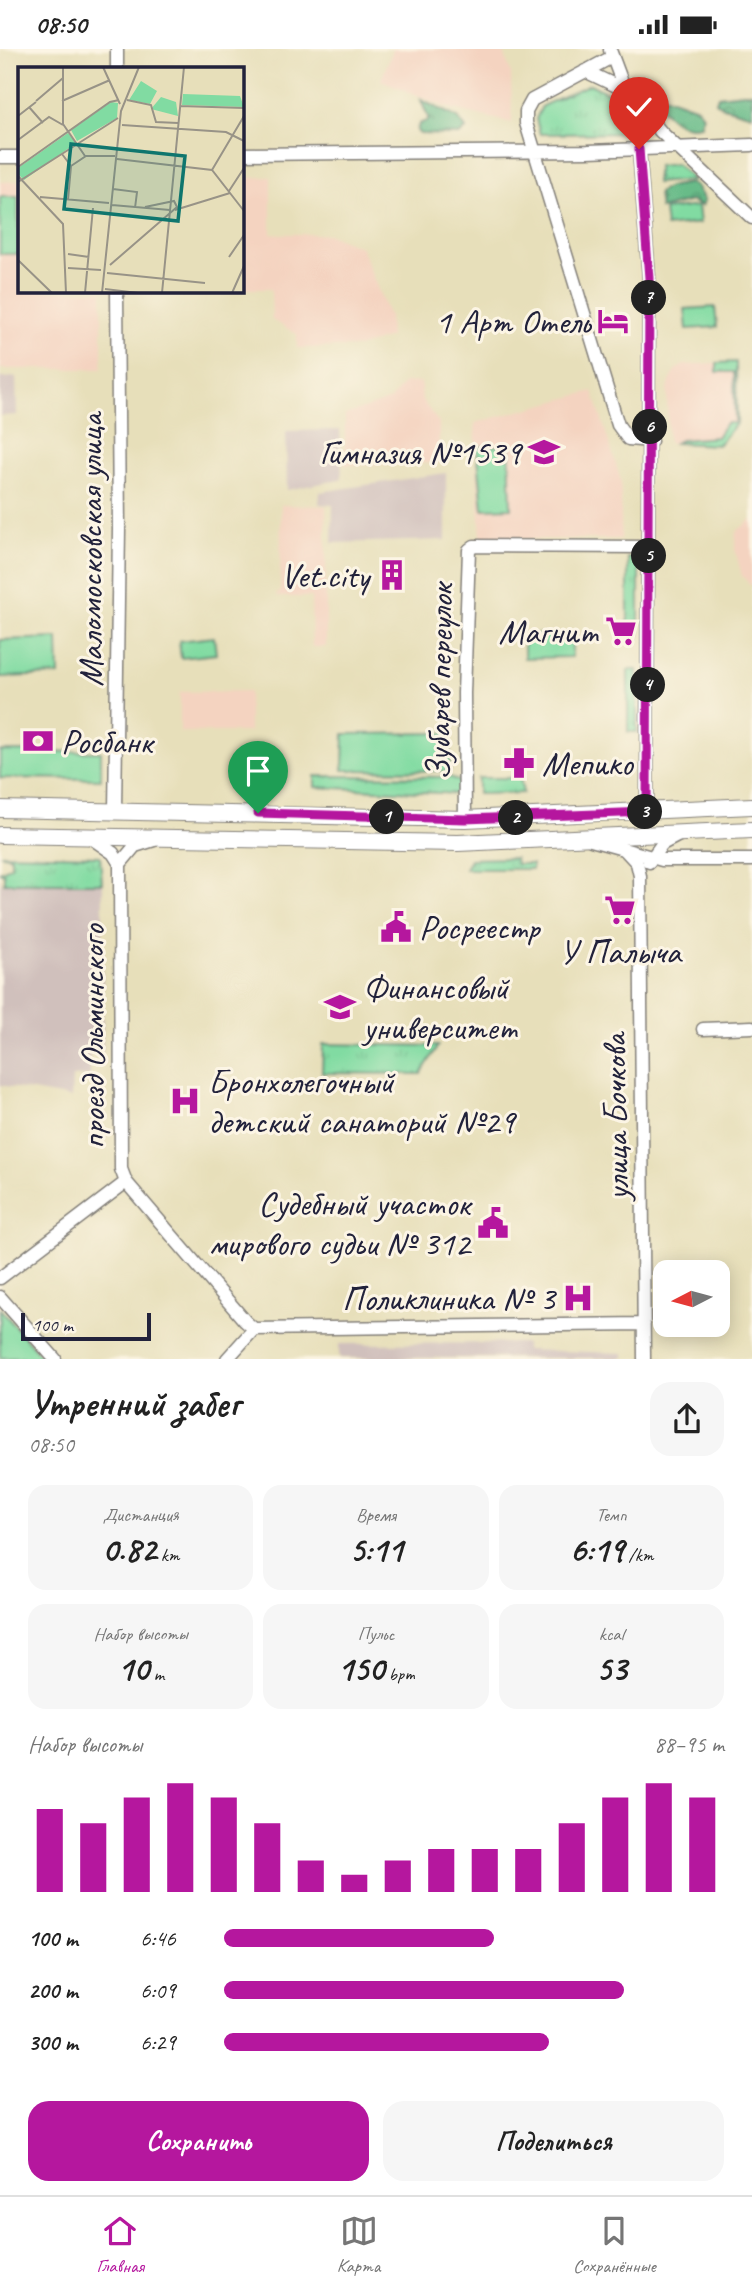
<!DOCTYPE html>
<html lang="ru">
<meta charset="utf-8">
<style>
body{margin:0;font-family:Caveat,sans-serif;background:#f6f6f6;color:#222;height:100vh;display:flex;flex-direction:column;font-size:26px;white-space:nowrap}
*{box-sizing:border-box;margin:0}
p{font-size:23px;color:#767676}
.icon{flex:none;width:38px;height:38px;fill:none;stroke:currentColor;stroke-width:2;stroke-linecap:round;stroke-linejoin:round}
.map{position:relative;height:1310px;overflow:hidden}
.drawer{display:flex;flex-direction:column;background:#fff;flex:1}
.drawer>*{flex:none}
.needle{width:46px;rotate:264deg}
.tools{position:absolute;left:653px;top:1211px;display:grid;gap:14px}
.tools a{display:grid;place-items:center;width:77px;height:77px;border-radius:14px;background:#fff;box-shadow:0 4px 18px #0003;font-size:35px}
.scale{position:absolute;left:21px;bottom:18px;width:130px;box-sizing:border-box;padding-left:7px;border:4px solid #22223b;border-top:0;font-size:19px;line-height:24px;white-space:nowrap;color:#22223b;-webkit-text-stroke:5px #fcf5e5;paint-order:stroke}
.pin{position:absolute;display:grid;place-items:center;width:60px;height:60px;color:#fff;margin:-72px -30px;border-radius:50% 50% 50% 0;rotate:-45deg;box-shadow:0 0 7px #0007}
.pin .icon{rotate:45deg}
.km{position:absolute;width:35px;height:35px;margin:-18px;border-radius:50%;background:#222;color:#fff;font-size:19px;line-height:35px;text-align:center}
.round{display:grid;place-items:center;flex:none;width:74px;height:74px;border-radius:21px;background:#f6f6f6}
.headline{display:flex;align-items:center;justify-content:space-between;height:119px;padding:0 28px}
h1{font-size:38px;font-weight:700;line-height:52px}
.figures{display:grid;grid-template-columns:repeat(3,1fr);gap:10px;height:119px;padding:7px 28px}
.figures div{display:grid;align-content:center;border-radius:18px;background:#f6f6f6;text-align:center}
.figures b{font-size:35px;font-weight:700}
.figures small{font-size:19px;font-weight:400}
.figures p{font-size:19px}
.chart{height:196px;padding:14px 28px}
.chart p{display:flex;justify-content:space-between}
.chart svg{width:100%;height:126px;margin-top:7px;stroke:#b5179e;stroke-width:6}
.button{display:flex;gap:14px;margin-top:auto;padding:14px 28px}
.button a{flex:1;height:80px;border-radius:21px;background:#b5179e;color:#fff;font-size:28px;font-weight:700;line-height:80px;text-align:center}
.button a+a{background:#f6f6f6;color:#222}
ul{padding:0 28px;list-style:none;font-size:23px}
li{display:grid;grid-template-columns:112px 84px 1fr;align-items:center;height:52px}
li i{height:18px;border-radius:9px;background:#b5179e}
.status{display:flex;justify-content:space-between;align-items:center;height:49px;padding:0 35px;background:#fff;direction:ltr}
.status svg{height:19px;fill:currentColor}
.menu{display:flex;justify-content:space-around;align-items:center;height:98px;border-top:2px solid #e0e0e0;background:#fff;font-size:19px;color:#767676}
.menu a{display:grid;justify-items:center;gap:4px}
.menu .selected{color:#b5179e}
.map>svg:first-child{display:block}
.built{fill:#f4d3c0}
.industrial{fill:#d0c0bc}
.grass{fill:url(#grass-tufts);stroke:#527e6e;stroke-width:2}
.forest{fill:url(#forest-crowns);stroke:#456e62;stroke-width:2}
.green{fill:#81dba2;stroke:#527e6e;stroke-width:2}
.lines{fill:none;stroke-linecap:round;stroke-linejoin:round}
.minor-casing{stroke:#84807a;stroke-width:15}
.major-casing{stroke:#84807a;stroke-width:18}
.minor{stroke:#fff;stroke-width:12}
.major{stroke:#fff;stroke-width:16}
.route-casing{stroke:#fff;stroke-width:14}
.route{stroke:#b5179e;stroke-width:9}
.labels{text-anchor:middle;stroke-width:6;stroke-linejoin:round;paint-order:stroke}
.poi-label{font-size:35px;fill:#22223b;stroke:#fcf5e5;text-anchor:end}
.street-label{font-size:35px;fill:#22223b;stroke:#fcf5e5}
.inset-road{fill:none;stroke:#989387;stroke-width:2}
.view{fill:#0f766e;fill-opacity:0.15;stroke:#0f766e;stroke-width:3.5}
.inset-edge{fill:none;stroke:#22223b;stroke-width:3.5}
</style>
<div class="status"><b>08:50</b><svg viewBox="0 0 49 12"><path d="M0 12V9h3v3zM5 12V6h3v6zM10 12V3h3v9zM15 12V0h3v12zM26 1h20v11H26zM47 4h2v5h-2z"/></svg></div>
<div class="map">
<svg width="752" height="1310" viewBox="0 0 752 1310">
<defs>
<pattern id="grass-tufts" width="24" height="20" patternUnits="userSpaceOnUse" patternTransform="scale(1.75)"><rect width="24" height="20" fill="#81dba2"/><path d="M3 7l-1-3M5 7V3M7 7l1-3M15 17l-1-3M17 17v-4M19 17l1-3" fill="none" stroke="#6fbc8c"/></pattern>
<pattern id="forest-crowns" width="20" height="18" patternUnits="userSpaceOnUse" patternTransform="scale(1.75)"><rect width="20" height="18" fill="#68bb88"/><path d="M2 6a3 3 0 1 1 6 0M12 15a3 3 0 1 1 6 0" fill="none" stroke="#559870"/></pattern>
</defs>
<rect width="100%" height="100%" fill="#fcf5e5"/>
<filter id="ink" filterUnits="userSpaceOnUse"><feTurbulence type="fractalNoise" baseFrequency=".0143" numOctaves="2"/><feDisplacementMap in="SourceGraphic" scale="14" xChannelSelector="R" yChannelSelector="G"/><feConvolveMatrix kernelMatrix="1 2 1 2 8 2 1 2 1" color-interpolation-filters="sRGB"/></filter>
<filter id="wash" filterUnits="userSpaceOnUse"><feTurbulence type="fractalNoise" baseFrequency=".00686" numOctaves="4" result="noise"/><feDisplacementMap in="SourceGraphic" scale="28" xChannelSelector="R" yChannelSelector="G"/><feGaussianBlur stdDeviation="1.57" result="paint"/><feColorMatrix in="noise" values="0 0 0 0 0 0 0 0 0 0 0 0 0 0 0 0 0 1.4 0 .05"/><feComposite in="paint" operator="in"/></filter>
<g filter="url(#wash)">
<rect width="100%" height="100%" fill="#e7dfba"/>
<path class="built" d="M393,0h110l8,25 1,49 -66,-16 -65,-27z
M271,128v57h56l34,13 28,70 1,20 -32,10 -61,1v-14l-25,-14 -1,-31h-29v-111z
M19,132v110h83v78h-102v-187z
M736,313l1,61 -19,22 -50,-2 -1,-53 8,-20 9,-5z
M421,333l1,18 17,23v40l-94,2v-50l45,-15 14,-17z
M593,342l28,90v58h-140l-6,-116z
M281,456l45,1v141h-14l-1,-50h-31l-5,-4h5z
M752,470v67l-10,-10 -7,-27 1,-17z
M249,642v41h-69v-40z"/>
<path class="industrial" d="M16,328l1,38 -17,1v-38z
M340,381l2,49 -55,11 -1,-59z
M446,424v67l-114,3 1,-38 -14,-1 1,-12z
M0,828l2,7 101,-1v170h-13v23l-18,1 -1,21 -71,-13z
M525,1294l1,7 98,3v5h-285v-14z"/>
<path class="grass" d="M590,35l26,13 25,30 -1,6 -100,1 -4,-15 6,-13z
M676,115l17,16 -37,3 2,-17z
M736,313l1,61 -19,22 -43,-2 6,-3 36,-3 9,-14h9l-1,-51h-17v-9z
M628,509h9l2,5v72h-11z
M628,621h9v62h-9z
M315,727l135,1 9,4 1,13 -145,-7z
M478,729h42l3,15 -45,1z
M0,805l100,2 2,27h-98v-9l-4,-2 11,-6v-9z
M515,809l1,6h16v5h-67l5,-10z
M323,995l115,2 -17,28 -99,-1z"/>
<path class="forest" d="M752,43v23l-28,-8 -8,-5 2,-6z
M655,44l43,15 5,8 -2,9c-25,5 -34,-11 -49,-27z
M421,51l37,18 8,11 -7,6 -39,-1 -3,-3 2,-7 10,-4z
M689,134l7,3 8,14 -2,6 -11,-5 -31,8 -2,-16 10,-6z"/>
<path class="green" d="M0,148h18v57h-18z
M698,157l2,17 -34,4 -2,-17z
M715,258l2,20 -30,2 -2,-20z
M509,396l2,63 -28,1 -6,-62z
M524,585h48v23l-48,1z
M214,588l2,17 -35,4 -2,-17z
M58,589l1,37 -59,2v-37z
M450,684v38l-107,-1 1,-36z
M0,702l101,1v27l-101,-1z
M0,1260l43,49h-43z"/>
</g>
<g filter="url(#ink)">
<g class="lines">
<defs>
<path id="minor" d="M610,1l15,40 36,42 91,86
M612,8l-80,43 -6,11v12l92,302 10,14 23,2
M117,19v-19
M585,22l40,19
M639,100l10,129 -2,534
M242,105l346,-3 164,-6
M0,108h19
M115,761l4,-281 -2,-238
M465,770l-1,-126 5,-143 5,-4 175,1
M90,788l23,16 7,11
M154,791l-19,6 -15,18 1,305 5,13 119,139 9,8 390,-5
M591,791l71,20h90
M625,801l12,13 3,13 4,483
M649,813l13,-18 17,-9
M703,980l49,-2
M0,1229l126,-96
M0,1248l55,62
M227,1310l27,-30"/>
<path id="major" d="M0,760l465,10 287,-13
M0,786l458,8 294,-13"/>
</defs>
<use href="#minor" class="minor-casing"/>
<use href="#major" class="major-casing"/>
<use href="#minor" class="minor"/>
<use href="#major" class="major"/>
</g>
</g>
<g class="lines" filter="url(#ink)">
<defs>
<path id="route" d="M258,764l207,6 182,-7 2,-534 -10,-129"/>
</defs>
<use href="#route" class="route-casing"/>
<use href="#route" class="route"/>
</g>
<defs>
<symbol id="hotel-bare" viewBox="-9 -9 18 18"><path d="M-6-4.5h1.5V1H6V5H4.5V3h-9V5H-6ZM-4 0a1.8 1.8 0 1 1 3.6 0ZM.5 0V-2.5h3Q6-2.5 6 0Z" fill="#b5179e" stroke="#fcf5e5" stroke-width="2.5" paint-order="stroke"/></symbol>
<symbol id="school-bare" viewBox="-9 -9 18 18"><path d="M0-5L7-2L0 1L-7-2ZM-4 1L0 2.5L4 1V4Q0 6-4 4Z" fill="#b5179e" stroke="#fcf5e5" stroke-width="2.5" paint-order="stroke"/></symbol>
<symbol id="building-bare" viewBox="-9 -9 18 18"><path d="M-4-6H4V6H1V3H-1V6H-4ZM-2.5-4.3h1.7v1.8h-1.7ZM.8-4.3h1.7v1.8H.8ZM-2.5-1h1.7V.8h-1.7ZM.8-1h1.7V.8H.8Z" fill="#b5179e" stroke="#fcf5e5" stroke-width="2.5" paint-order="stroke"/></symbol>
<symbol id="supermarket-bare" viewBox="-9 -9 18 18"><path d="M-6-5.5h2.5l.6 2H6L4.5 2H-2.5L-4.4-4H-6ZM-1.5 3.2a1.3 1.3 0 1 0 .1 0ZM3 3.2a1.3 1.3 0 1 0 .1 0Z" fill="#b5179e" stroke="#fcf5e5" stroke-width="2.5" paint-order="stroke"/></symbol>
<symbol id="bank-bare" viewBox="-9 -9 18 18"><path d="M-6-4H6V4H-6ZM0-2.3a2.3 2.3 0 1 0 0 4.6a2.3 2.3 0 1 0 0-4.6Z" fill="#b5179e" stroke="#fcf5e5" stroke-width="2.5" paint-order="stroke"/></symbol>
<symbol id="pharmacy-bare" viewBox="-9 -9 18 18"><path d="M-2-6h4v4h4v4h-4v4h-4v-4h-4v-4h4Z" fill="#b5179e" stroke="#fcf5e5" stroke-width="2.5" paint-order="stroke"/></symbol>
<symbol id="civic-bare" viewBox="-9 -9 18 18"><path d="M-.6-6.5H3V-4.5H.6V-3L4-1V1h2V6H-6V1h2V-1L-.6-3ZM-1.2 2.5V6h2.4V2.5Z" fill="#b5179e" stroke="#fcf5e5" stroke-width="2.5" paint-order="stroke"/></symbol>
<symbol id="university-bare" viewBox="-9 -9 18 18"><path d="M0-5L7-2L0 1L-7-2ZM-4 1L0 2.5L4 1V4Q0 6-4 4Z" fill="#b5179e" stroke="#fcf5e5" stroke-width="2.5" paint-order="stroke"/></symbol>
<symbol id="hospital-bare" viewBox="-9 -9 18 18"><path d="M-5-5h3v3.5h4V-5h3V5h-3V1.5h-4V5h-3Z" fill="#b5179e" stroke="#fcf5e5" stroke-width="2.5" paint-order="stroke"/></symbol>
</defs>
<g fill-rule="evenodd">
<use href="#hotel-bare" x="591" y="250" width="44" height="44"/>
<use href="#school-bare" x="522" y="381" width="44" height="44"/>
<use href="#building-bare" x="370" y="504" width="44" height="44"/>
<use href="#supermarket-bare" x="599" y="560" width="44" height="44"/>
<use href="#bank-bare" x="16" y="670" width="44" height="44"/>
<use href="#pharmacy-bare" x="497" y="692" width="44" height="44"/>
<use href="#supermarket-bare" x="598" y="839" width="44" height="44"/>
<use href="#civic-bare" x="374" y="856" width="44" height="44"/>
<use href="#university-bare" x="318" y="936" width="44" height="44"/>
<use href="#hospital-bare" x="163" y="1030" width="44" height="44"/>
<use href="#civic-bare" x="471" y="1152" width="44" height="44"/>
<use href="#hospital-bare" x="556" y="1227" width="44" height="44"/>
</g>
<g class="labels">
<g class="poi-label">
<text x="590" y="284">1 Арт Отель</text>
<text x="521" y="415">Гимназия №1539</text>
<text x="369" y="538">Vet.city</text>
<text x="598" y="594">Магнит</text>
<text x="61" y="704" text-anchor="start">Росбанк</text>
<text x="542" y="726" text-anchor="start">Мепико</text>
<text x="419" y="890" text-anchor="start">Росреестр</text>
<text x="620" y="914" text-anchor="middle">У Палыча</text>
<text x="363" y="950" text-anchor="start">Финансовый<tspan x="363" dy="40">университет</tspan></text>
<text x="208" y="1044" text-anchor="start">Бронхолегочный<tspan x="208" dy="40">детский санаторий №29</tspan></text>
<text x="470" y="1166">Судебный участок<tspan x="470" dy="40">мирового судьи № 312</tspan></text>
<text x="555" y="1261">Поликлиника № 3</text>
</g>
<g class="street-label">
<text transform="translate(90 501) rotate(-90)" y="12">Маломосковская улица</text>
<text transform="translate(439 633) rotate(-89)" y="12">Зубарев переулок</text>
<text transform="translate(92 988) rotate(-90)" y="12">проезд Ольминского</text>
<text transform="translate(615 1068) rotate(-91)" y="12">улица Бочкова</text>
</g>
</g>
<g transform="translate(18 18)">
<rect width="226" height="226" fill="#e7dfba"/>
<path d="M143,30l15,5 2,14 -27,-7z" fill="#81dba2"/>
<path d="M123,14l16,10 -7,13 -21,-4zM165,27l57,2 4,11 -62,-2zM93,35l7,1 -1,15 -40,23 -6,-11zM50,66l8,10 -52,37 -6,-6v-6z" fill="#81dba2"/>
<path class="inset-road" d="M45,0v57l22,32M85,0l17,37M109,33l24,5 5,17 22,1M18,34l27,-23M44,34l48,-21M162,39l64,2M11,40l14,16M0,49l18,-14M104,58l104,7 18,9M0,73l31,-23 14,8M44,87l9,12 -3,34M99,92l95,11 32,41M53,99l15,-10h29M0,100l92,-65 9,-2M194,103l32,-54M0,109l45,48 3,69M0,115l100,-64M95,122l24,3 -2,16M211,124l15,-23M22,130l69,6M94,138l58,5M127,140l29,-6 4,8M157,143l55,-17M50,187l21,3M211,190l15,-22M0,193l34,33M92,198l67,-58M50,201l33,2M89,206l98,10M87,222l33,4M67,226l8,-85M84,226l19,-182 18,-44M144,226l22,-226M214,226l12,-27"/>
<path class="view" d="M53,77l114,12 -7,65 -114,-12z"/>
<rect width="226" height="226" class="inset-edge"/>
</g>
</svg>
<div class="tools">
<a><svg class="needle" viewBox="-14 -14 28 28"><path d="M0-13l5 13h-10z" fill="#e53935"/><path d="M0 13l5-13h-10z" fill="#767676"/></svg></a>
</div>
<div class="scale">100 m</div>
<div class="pin" style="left:258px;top:764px;background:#1e9e55"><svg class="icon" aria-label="arrive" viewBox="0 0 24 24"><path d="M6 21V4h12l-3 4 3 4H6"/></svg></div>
<div class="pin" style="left:639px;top:100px;background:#d93025"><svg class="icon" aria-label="check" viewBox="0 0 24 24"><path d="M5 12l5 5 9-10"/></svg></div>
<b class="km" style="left:387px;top:768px">1</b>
<b class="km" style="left:516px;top:769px">2</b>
<b class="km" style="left:645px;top:763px">3</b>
<b class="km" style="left:648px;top:636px">4</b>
<b class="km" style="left:649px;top:507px">5</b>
<b class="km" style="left:650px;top:378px">6</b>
<b class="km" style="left:649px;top:249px">7</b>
</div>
<section class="drawer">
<div class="headline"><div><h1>Утренний забег</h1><p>08:50</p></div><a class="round"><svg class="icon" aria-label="share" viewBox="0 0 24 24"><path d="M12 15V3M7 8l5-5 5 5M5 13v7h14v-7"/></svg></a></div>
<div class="figures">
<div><p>Дистанция</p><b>0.82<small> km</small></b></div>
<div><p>Время</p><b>5:11</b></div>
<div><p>Темп</p><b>6:19<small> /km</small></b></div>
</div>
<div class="figures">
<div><p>Набор высоты</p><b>10<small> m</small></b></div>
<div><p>Пульс</p><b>150<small> bpm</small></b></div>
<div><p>kcal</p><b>53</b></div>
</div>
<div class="chart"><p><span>Набор высоты</span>88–95 m</p>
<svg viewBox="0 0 160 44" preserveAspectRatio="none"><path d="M5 44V15M15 44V20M25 44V11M35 44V6M45 44V11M55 44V20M65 44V33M75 44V38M85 44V33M95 44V29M105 44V29M115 44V29M125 44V20M135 44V11M145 44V6M155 44V11"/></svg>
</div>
<ul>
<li><b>100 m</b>6:46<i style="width:54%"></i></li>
<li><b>200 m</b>6:09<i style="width:80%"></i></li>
<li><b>300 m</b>6:29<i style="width:65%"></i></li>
</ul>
<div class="button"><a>Сохранить</a><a>Поделиться</a></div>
</section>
<nav class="menu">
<a class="selected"><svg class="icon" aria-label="home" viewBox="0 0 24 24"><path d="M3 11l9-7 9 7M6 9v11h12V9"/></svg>Главная</a>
<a><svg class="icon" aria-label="map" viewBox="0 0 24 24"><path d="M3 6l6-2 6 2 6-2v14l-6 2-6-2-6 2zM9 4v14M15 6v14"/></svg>Карта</a>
<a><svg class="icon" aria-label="saved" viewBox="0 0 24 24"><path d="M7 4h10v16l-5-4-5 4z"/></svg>Сохранённые</a>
</nav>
